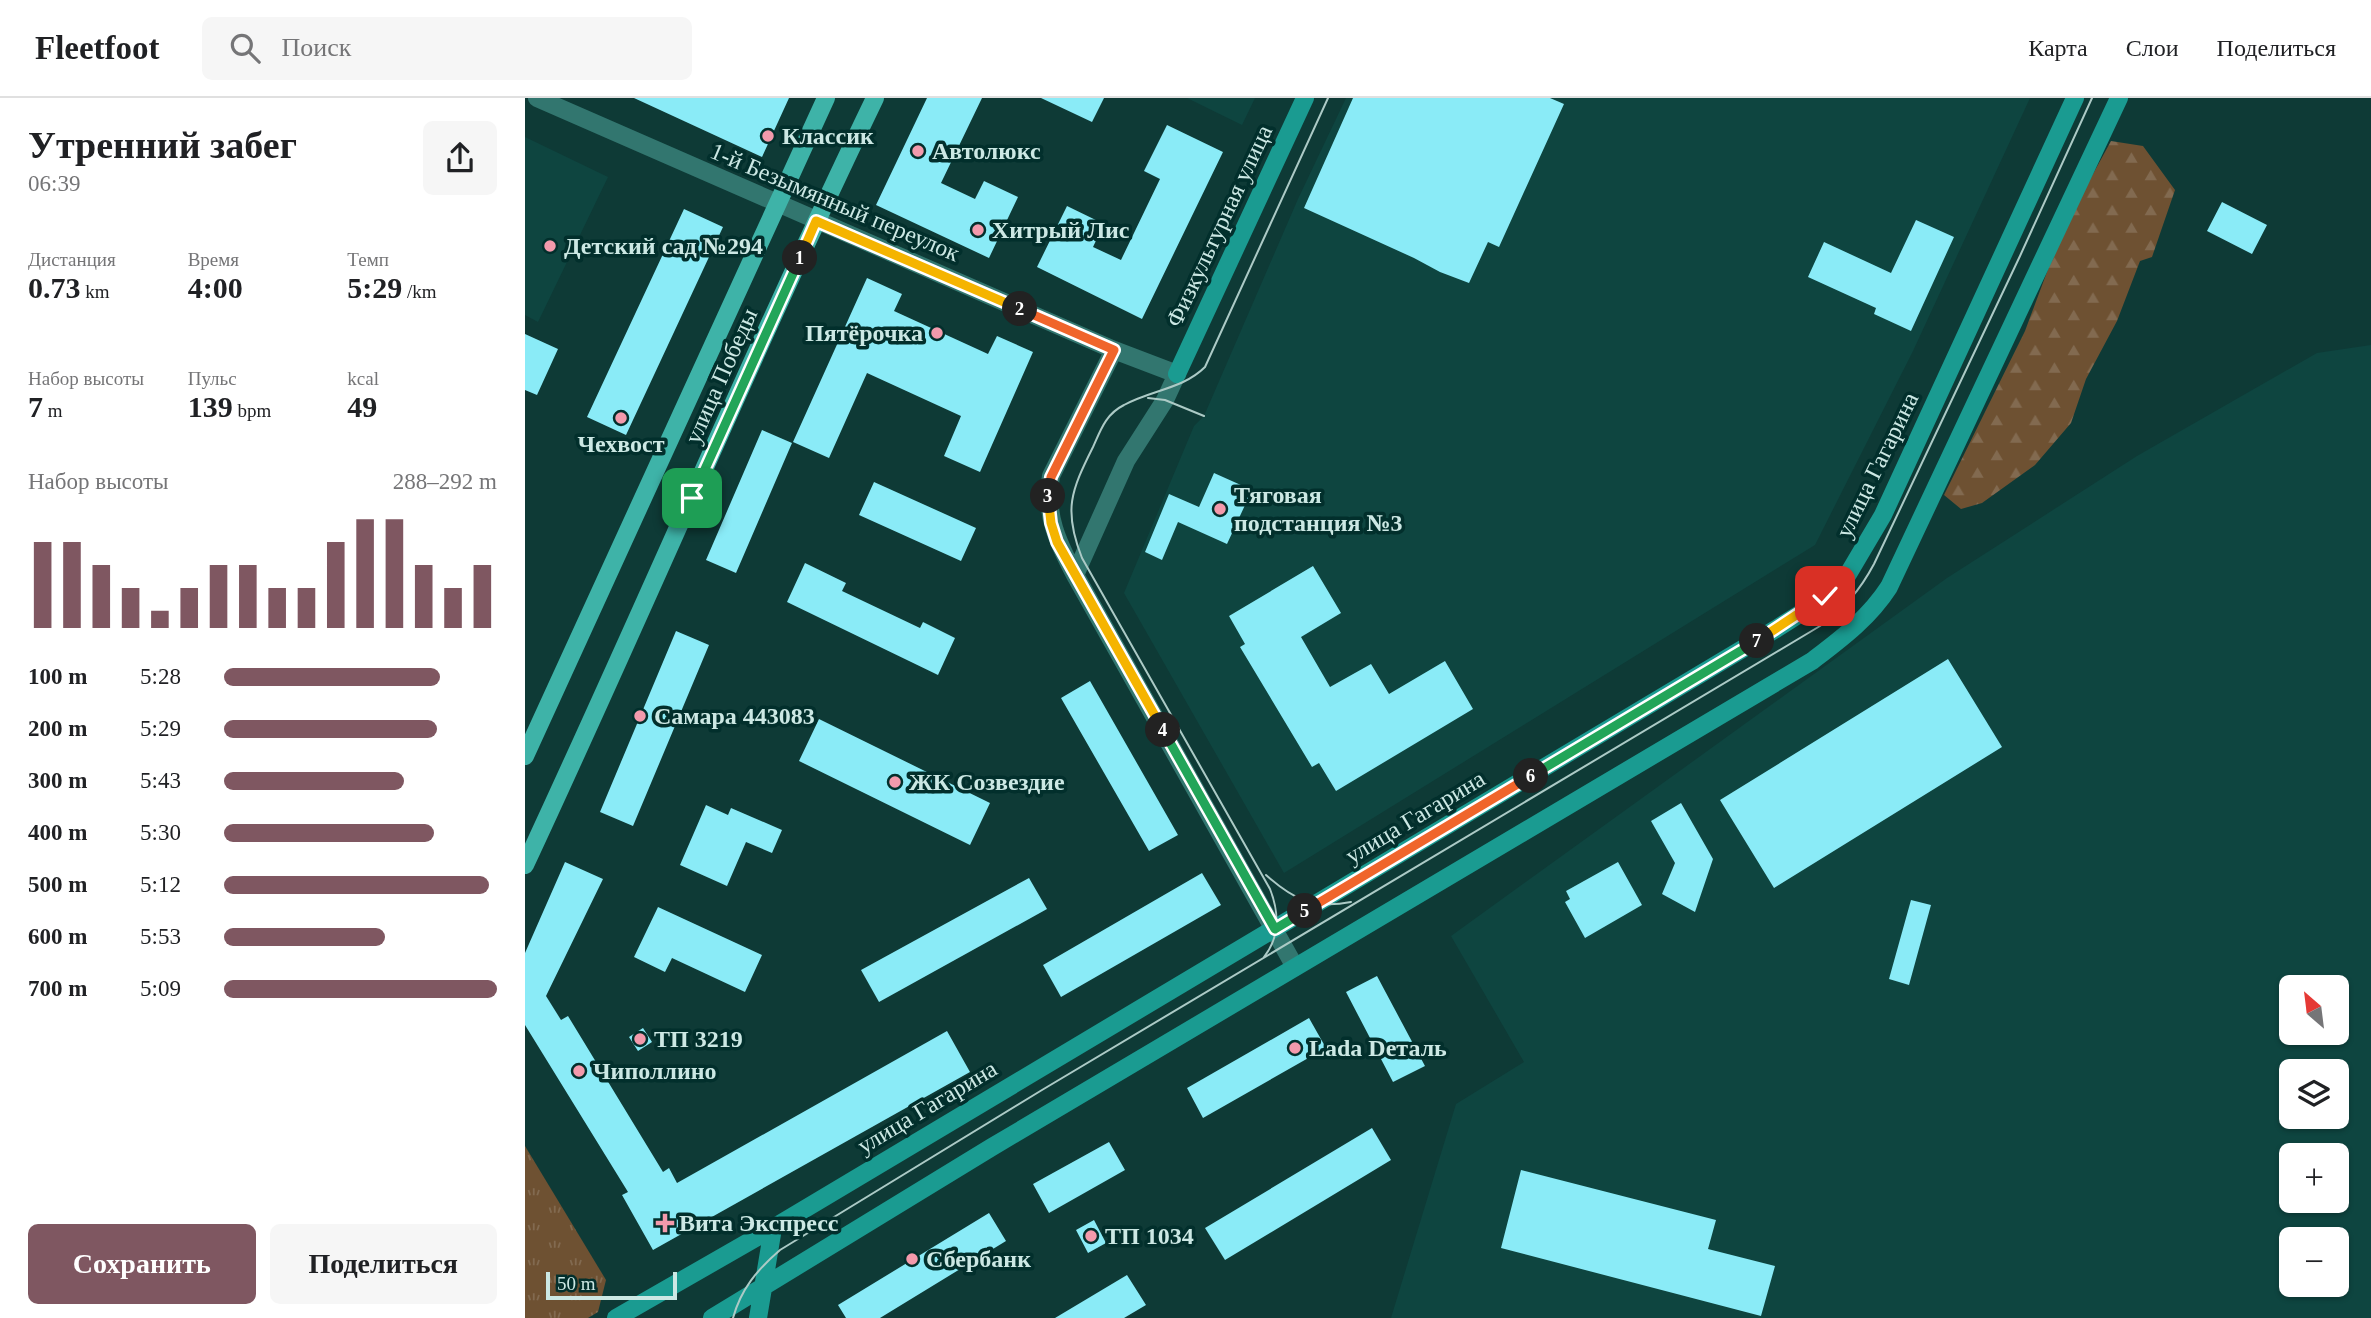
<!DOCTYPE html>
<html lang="ru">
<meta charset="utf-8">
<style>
body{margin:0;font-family:Georgia,serif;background:#f6f6f6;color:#202124;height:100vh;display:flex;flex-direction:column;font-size:26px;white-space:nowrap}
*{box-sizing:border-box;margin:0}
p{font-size:23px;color:#757577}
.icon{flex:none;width:38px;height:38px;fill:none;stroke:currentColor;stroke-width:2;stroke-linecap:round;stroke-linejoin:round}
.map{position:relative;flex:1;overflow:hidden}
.panel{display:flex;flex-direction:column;background:#fff;width:525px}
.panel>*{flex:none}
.needle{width:46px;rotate:332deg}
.controls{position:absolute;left:1754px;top:877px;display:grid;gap:14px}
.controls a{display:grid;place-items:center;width:70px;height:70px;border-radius:10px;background:#fff;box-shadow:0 2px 5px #0004;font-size:35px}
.scale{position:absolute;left:21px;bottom:18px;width:131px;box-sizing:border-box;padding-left:7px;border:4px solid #cce8e4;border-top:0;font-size:19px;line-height:24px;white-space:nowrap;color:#cce8e4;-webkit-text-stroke:5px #022f2c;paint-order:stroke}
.pin{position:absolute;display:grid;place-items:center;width:60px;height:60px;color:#fff;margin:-30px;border-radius:14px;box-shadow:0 4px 10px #0006}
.km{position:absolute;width:35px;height:35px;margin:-18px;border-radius:50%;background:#222;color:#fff;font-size:19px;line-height:35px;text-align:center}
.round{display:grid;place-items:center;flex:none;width:74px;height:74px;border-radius:10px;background:#f6f6f6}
.head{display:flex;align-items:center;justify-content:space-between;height:119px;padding:0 28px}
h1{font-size:38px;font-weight:700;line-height:52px}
.figures{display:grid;grid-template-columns:repeat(3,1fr);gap:10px;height:119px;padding:7px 28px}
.figures div{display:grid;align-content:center}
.figures b{font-size:30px;font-weight:700}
.figures small{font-size:19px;font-weight:400}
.figures p{font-size:19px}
.chart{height:196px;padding:14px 28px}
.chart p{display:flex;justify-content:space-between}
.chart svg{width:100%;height:126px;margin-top:7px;stroke:#7f5761;stroke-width:6}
.primary-button{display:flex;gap:14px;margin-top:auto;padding:14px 28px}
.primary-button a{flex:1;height:80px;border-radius:10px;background:#7f5761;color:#fff;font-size:28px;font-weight:700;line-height:80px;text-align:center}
.primary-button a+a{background:#f6f6f6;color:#202124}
ul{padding:0 28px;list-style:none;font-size:23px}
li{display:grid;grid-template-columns:112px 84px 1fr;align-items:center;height:52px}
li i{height:18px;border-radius:9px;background:#7f5761}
header{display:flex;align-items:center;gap:42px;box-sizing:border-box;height:98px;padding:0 35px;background:#fff;border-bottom:2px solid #e0e0e0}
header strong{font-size:33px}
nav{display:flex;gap:38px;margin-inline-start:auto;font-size:24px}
.search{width:490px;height:63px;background:#f6f6f6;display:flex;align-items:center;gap:18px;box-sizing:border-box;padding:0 24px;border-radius:10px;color:#757577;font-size:26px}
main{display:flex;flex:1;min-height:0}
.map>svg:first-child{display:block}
.built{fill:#0e4540;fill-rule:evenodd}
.forest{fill:url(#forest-firs)}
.park{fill:url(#park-tufts)}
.building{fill:#8aebf7}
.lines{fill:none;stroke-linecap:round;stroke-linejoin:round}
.street{stroke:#32766f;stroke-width:18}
.secondary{stroke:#1a9b91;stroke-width:18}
.primary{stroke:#3eb3a8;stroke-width:18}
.tram{stroke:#accac6;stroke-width:2}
.split-1-casing{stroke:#fff;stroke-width:14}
.split-2-casing{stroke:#fff;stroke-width:14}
.split-3-casing{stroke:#fff;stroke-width:14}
.split-4-casing{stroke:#fff;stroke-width:14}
.split-5-casing{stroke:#fff;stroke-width:14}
.split-6-casing{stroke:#fff;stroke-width:14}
.split-7-casing{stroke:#fff;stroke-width:14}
.split-8-casing{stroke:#fff;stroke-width:14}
.split-1{stroke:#22a559;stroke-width:9}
.split-2{stroke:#f5b400;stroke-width:9}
.split-3{stroke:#f0652b;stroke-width:9}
.split-4{stroke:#f5b400;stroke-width:9}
.split-5{stroke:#22a559;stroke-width:9}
.split-6{stroke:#f0652b;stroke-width:9}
.split-7{stroke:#22a559;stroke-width:9}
.split-8{stroke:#f5b400;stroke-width:9}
.poi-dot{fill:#f39aac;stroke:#022f2c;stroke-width:2.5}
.labels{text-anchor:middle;stroke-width:7;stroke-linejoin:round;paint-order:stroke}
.poi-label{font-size:24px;font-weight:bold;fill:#cce8e4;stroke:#022f2c;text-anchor:start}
.street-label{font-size:24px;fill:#cce8e4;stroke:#022f2c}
</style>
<header>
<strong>Fleetfoot</strong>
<div class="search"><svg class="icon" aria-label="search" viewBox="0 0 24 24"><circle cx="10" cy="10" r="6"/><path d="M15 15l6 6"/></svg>Поиск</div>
<nav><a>Карта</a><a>Слои</a><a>Поделиться</a></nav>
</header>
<main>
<section class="panel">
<div class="head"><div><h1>Утренний забег</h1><p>06:39</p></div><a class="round"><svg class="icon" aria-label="share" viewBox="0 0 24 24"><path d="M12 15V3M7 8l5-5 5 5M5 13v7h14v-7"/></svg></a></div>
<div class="figures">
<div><p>Дистанция</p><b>0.73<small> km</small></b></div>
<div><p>Время</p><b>4:00</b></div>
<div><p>Темп</p><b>5:29<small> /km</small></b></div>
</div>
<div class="figures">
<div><p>Набор высоты</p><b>7<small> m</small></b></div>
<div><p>Пульс</p><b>139<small> bpm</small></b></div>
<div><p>kcal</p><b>49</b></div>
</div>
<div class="chart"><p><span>Набор высоты</span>288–292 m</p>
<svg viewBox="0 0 160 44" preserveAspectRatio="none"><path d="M5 44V14M15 44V14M25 44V22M35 44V30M45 44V38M55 44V30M65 44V22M75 44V22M85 44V30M95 44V30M105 44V14M115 44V6M125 44V6M135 44V22M145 44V30M155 44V22"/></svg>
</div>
<ul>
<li><b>100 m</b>5:28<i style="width:79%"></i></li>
<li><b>200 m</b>5:29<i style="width:78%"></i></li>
<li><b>300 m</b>5:43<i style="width:66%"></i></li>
<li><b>400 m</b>5:30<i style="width:77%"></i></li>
<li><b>500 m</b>5:12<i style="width:97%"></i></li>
<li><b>600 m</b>5:53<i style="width:59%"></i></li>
<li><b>700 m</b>5:09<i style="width:100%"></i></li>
</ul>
<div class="primary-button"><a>Сохранить</a><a>Поделиться</a></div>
</section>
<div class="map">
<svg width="1846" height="1220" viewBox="0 0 1846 1220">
<defs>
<pattern id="forest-firs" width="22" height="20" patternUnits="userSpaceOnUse" patternTransform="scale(1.75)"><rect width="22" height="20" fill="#6e5132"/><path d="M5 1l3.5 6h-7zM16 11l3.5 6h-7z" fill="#826a50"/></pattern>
<pattern id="park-tufts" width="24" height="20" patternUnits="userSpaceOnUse" patternTransform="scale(1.75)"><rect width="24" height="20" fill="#6e5132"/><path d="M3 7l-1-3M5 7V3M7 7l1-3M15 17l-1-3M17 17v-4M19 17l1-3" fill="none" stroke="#826a50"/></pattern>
</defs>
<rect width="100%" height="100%" fill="#0e3a36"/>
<path class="built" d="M662,0h68l-13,27z
M821,0h684l-117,253 -98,194 -531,328 -160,-280 70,-167 10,-10 94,-217z
M0,39l83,40 -70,145 -13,-7z
M1846,247v973h-980l65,-214 68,-42 -73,-126 496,-358 190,-122 180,-103zM1766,889h45v45h-45zM1766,973h45v45h-45zM1766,1057h45v45h-45zM1766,1141h45v45h-45z"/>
<path class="forest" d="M1586,43l32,5 32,44 -23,67 -12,4 -23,60 -31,58 -15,44 -36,42 -53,38 -21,6 -17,-14 81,-164 38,-102z"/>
<path class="park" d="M0,1048l81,134 -8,32 -10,6h-63z"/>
<path class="building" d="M109,0h155l-27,59z
M402,0h55l-41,85 34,16 9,-18 34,16 -29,61 -113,-53z
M516,0h63l-12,24z
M828,0h197l14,6 -65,143 -11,-5 -19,41 -29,-11 -26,-14 -110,-50z
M642,27l56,27 -81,167 -105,-52 30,-61 37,18 -11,23 28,13 39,-81 -16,-8z
M1697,104l45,23 -15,29 -45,-23z
M159,111l39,18 -97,208 -39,-18z
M1391,122l38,17 -43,94 -37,-17 2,-6 -68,-31 16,-35 67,31z
M342,180l35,16 -8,17 94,43 9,-18 36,16 -53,120 -36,-16 17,-40 -94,-43 -38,85 -36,-16z
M0,236l33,15 -21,46 -12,-5z
M237,332l30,13 -56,130 -30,-13z
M689,375l38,17 -25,54 -49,-22 -16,38 -17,-8 24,-58 30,13z
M349,384l102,46 -15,33 -102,-46z
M280,465l41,20 -4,8 78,37 3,-6 32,16 -17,37 -151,-73z
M788,468l28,47 -40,24 29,50 41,-23 18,30 56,-33 28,48 -137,82 -17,-28 -7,4 -72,-120 5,-3 -16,-28z
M151,533l33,14 -76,181 -33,-14z
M1423,561l54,88 -228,141 -54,-88z
M565,583l88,154 -29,16 -88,-153z
M294,621l171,84 -20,42 -171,-84z
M1156,705l32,56 -18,53 -33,-18 13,-31 -24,-42z
M181,707l22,10 3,-7 51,22 -10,23 -26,-11 -19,44 -47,-21z
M40,764l38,17 -57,117 15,24 7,-4 95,156 6,-4 8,15 270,-152 23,41 -317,178 -31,-55 6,-3 -103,-167v-72z
M1093,764l24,43 -57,33 -20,-36 5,-3 -4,-8z
M677,775l19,32 -160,92 -18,-32z
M504,780l18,31 -168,93 -18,-32z
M1386,802l20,5 -22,80 -20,-6z
M133,809l104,48 -17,37 -73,-34 -7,14 -31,-15z
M852,878l48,90 -32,16 -47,-90z
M784,920l17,30 -123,70 -16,-30z
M118,930l9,14 -14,9 -9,-14z
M847,1030l19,32 -166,100 -20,-32z
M584,1044l16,28 -76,43 -16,-29z
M996,1072l195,50 -8,29 67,17 -14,50 -260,-68z
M464,1115l17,28 -126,77h-34l-8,-13z
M569,1122l12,23 -18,10 -12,-23z
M602,1177l19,30 -22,13h-69z"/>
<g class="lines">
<path class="street" d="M12,0l577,252 63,24 -12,26 -39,61 -51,114
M589,252l-63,126c-7,38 7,67 24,99l220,392"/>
<path class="secondary" d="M652,276l128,-276
M91,1220l157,-90 1003,-599 30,-19 38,-29 39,-66 192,-417
M187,1220l280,-171 820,-486c30,-23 57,-43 77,-74l230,-489
M233,1220l15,-90"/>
<path class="primary" d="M0,658l301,-658
M0,767c119,-255 228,-514 350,-767"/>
<path class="tram" d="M623,300l17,2 39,16
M741,777c28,25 47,34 85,27
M739,859c16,-20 15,-45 6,-68l-188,-331c-19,-48 -11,-67 11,-111 8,-18 13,-33 31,-42 27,-15 59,-16 81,-38l123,-269
M208,1220c8,-29 24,-48 47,-68l262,-160 778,-464c25,-19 39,-34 54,-62l146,-308 72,-158"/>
</g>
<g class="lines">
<defs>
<path id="split-1" d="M167,400l108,-240"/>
<path id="split-2" d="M275,160l16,-37 204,88"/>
<path id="split-3" d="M495,211l94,41 -63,127 -3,19"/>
<path id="split-4" d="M523,398l3,27 6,19 106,188"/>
<path id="split-5" d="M638,632l112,199 30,-18"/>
<path id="split-6" d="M780,813l226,-135"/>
<path id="split-7" d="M1006,678l226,-135"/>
<path id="split-8" d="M1232,543l68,-45"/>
</defs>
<use href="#split-1" class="split-1-casing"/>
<use href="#split-2" class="split-2-casing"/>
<use href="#split-3" class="split-3-casing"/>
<use href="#split-4" class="split-4-casing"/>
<use href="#split-5" class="split-5-casing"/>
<use href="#split-6" class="split-6-casing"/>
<use href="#split-7" class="split-7-casing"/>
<use href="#split-8" class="split-8-casing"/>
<use href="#split-1" class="split-1"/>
<use href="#split-2" class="split-2"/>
<use href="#split-3" class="split-3"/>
<use href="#split-4" class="split-4"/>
<use href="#split-5" class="split-5"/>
<use href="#split-6" class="split-6"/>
<use href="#split-7" class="split-7"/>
<use href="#split-8" class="split-8"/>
</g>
<g class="poi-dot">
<circle cx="243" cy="38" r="7"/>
<circle cx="393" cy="53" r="7"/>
<circle cx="453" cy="132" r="7"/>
<circle cx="25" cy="148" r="7"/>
<circle cx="412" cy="235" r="7"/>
<circle cx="96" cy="320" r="7"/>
<circle cx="695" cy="411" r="7"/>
<circle cx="115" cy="618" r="7"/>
<circle cx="370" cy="684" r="7"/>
<circle cx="115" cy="941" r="7"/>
<circle cx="770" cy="950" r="7"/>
<circle cx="54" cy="973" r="7"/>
<path d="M136.5 1114.5h7v7h7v7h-7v7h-7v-7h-7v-7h7z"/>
<circle cx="566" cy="1138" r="7"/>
<circle cx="387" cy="1161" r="7"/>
</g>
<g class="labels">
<g class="poi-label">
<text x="257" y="46">Классик</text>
<text x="407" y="61">Автолюкс</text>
<text x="467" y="140">Хитрый Лис</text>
<text x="39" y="156">Детский сад №294</text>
<text x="398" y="243" text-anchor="end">Пятёрочка</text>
<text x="96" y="354" text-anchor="middle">Чехвост</text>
<text x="709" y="405">Тяговая<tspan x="709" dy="28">подстанция №3</tspan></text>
<text x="129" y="626">Самара 443083</text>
<text x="384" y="692">ЖК Созвездие</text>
<text x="129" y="949">ТП 3219</text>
<text x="784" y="958">Lada Dеталь</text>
<text x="68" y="981">Чиполлино</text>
<text x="154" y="1133">Вита Экспресс</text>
<text x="580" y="1146">ТП 1034</text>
<text x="401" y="1169">Сбербанк</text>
</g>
<g class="street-label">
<text transform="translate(310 104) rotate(23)" y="8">1-й Безымянный переулок</text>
<text transform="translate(694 128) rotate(-65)" y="8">Физкультурная улица</text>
<text transform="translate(196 278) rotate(-66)" y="8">улица Победы</text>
<text transform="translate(1352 367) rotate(-64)" y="8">улица Гагарина</text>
<text transform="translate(890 719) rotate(-31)" y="8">улица Гагарина</text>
<text transform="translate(402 1009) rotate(-31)" y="8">улица Гагарина</text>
</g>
</g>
</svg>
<div class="controls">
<a><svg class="needle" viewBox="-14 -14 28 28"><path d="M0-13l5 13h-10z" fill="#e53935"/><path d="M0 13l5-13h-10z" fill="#757577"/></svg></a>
<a><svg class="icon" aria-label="layers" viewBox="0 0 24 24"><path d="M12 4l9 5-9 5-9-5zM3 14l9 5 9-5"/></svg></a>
<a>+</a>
<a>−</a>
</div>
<div class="scale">50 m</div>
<div class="pin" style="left:167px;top:400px;background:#1e9e55"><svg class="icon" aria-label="arrive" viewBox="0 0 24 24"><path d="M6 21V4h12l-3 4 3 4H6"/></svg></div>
<div class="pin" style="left:1300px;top:498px;background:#d93025"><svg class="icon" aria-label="check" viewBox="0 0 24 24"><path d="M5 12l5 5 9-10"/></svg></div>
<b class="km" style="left:275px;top:160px">1</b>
<b class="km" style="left:495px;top:211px">2</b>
<b class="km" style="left:523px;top:398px">3</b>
<b class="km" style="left:638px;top:632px">4</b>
<b class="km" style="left:780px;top:813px">5</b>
<b class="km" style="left:1006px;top:678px">6</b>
<b class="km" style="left:1232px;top:543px">7</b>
</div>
</main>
